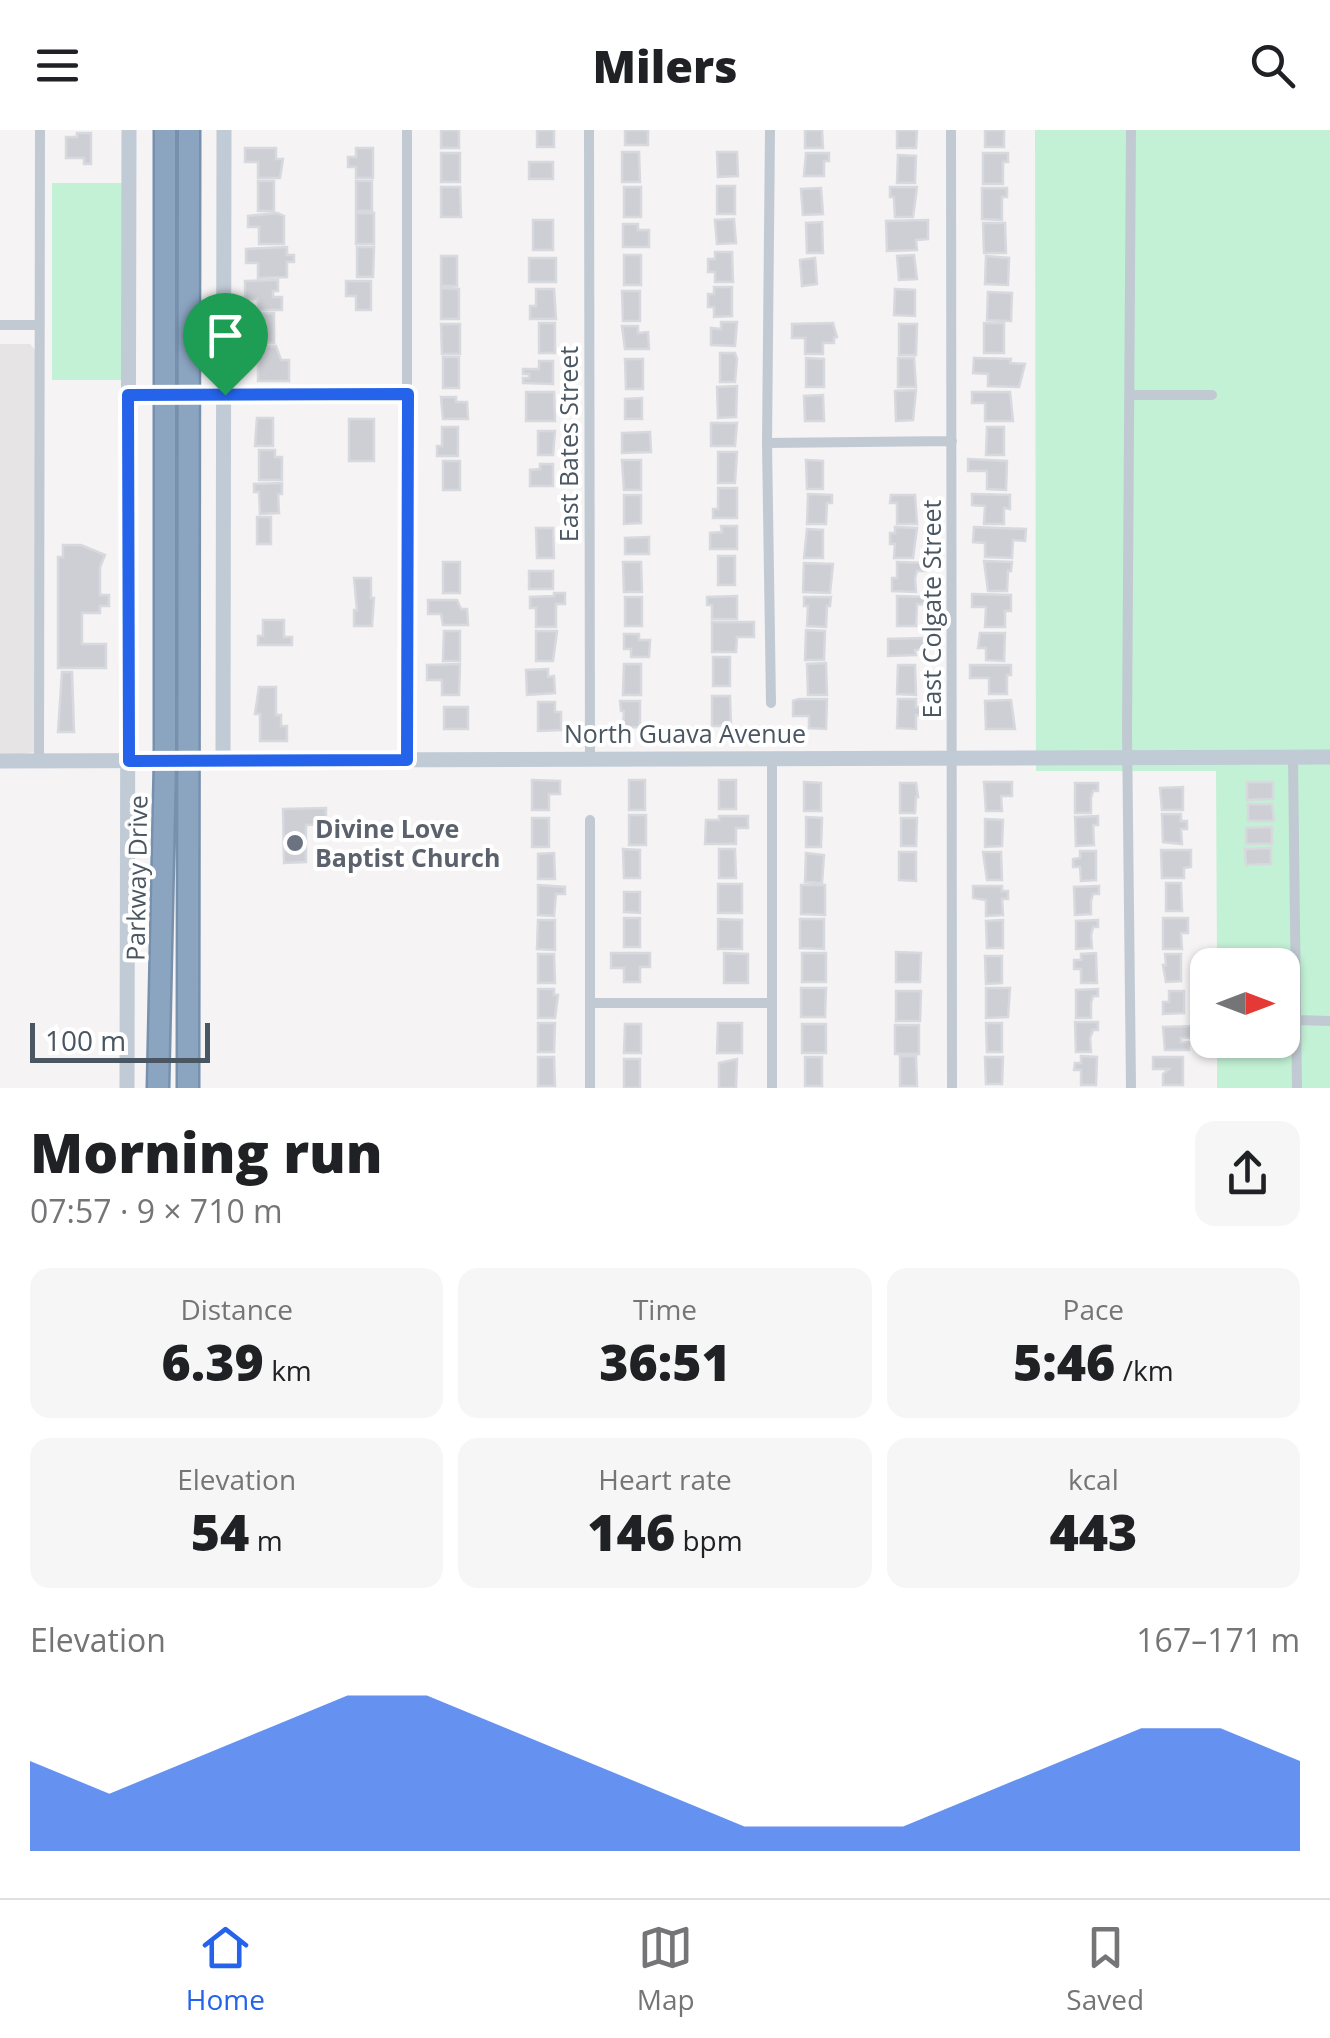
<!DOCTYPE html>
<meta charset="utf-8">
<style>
body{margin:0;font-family:"Open Sans",sans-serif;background:#f6f6f6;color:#202124;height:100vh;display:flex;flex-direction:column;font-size:38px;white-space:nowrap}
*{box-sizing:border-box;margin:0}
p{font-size:32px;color:#757577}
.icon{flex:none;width:55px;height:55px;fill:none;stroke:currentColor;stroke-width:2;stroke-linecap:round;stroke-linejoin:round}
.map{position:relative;height:958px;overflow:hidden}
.sheet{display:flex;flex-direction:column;background:#fff;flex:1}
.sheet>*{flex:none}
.needle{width:65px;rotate:90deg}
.tools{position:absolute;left:1190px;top:818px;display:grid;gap:20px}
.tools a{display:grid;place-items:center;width:110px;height:110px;border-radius:20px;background:#fff;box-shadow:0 2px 8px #0004;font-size:50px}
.scale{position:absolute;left:30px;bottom:25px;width:180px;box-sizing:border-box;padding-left:10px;border:5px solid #4a5661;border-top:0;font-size:28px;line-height:35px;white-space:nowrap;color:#4a5661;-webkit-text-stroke:8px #fff;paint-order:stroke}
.pin{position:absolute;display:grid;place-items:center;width:85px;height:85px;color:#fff;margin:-102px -42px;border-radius:50% 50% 50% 0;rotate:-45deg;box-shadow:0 0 10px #0007}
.pin .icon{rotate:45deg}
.round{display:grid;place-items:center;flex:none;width:105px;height:105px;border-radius:20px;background:#f6f6f6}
.summary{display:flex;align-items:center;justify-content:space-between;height:170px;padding:0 30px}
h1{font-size:55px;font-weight:800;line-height:75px}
.metrics{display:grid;grid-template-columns:repeat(3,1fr);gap:15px;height:170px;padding:10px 30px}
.metrics div{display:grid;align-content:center;border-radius:20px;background:#f6f6f6;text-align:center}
.metrics b{font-size:50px;font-weight:800}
.metrics small{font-size:28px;font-weight:400}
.metrics p{font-size:28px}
.chart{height:280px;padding:20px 30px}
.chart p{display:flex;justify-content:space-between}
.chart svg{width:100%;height:180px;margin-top:10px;fill:#2563eb;opacity:.7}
header{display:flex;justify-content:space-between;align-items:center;height:130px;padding:0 30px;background:#fff;font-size:45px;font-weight:800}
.tabs{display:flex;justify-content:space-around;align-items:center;height:140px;border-top:2px solid #e0e0e0;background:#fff;font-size:28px;color:#757577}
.tabs a{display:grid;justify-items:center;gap:5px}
.tabs .selected{color:#2563eb}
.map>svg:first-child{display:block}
.education{fill:#e6e4e5}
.green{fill:#c3f1d5}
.building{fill:#cdcfd5;stroke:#d7d9de;stroke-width:2.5}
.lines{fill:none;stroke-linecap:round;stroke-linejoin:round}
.highway-casing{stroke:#7690ad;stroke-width:25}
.street{stroke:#c1cad2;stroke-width:10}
.secondary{stroke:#c1cbd6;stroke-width:15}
.highway{stroke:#8ba5c1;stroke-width:20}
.route-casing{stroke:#fff;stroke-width:20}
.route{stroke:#2563eb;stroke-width:12}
.worship-dot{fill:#6b7280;stroke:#fff;stroke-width:4}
.labels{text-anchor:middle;stroke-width:8;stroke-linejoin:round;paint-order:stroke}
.street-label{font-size:25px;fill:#4a5661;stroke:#fff}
.worship-label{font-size:25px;font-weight:bold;fill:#5b616d;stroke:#fff;text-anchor:start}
</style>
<header><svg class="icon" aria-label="menu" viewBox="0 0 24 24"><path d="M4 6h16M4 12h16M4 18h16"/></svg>Milers<svg class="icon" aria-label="search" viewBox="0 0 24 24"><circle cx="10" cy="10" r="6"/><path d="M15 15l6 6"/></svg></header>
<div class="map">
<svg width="1330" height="958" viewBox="0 0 1330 958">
<rect width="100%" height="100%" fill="#f5f3f3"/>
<path class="education" d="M0,214h30l6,7 -1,401 -35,5z"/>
<path class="green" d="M1035,0h295v958h-113v-48h65v-75h-65l-1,-194h-180z
M52,53h70v197h-70z"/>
<path class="building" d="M441,0h18v18h-18z
M537,0h17v17h-17z
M625,0h23v15h-23z
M805,0h17l1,18h-18z
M897,0h20l-1,18h-19z
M985,0h19v17h-19z
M77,3h14v31h-7v-6h-18v-21h11z
M245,18h31v11h7l-3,19h-22v-16h-13z
M356,18h17v30h-17v-11h-8v-10h8z
M622,22h17l1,30h-18z
M717,22h20l1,24 -20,1z
M441,23h19v29h-19z
M806,23h23v8h-5v15h-20z
M983,23h25v9h-5v22h-20z
M898,25l18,1 -1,27h-18z
M529,32h24v17h-24z
M258,51h16v30h-16z
M356,51h16v30h-16z
M717,56h18v28h-18z
M441,57h19l1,30h-20z
M624,57h17v30h-17z
M890,57h27l-4,30h-18l-1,-20h-4z
M821,58l2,26 -20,1 -2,-26z
M982,58h25v9h-5v23l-20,-1z
M277,83l7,3v28h-25v-17h-11v-11z
M356,83h18v31h-18z
M734,89l2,24 -19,1 -2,-24z
M533,90h20v30h-20z
M928,90v19l-12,1 1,10 -30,1 -1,-30z
M822,92l1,31h-16l-1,-30z
M983,93h22l1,30h-22z
M623,94h15v6h11v17h-26z
M287,117v8h7v7h-7v15l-29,1v-15h-12v-14z
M357,117h17l-1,30h-16z
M715,122h17l1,30h-18v-10h-7v-13h7z
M624,125h17v30h-17z
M914,125l3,24 -18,1 -2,-24z
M441,126h16v30h-16z
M986,126l23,2 -1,27 -23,-1z
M529,128h27v24h-27z
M815,128l2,26 -15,2 -2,-26z
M278,150v11h-5v6h9v13h-24v-11h-13v-18z
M346,151h25v29h-15v-14h-10z
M714,157h18v29l-18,1v-10h-6v-13h6z
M441,158l18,1v30h-18z
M536,159h18l2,30h-26v-13h6z
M895,159l20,1v26l-21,-1z
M622,161h18v30h-17z
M988,162l24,1 -1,28 -24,-1z
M258,183h16v30h-16z
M721,192h16l-2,24 -24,-1v-17l10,1z
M539,193h16v30h-16z
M833,193l4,14 -3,1v5h-11v11h-18v-16h-13v-14z
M984,193h20v30h-20z
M441,194h19v30h-18z
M899,194h18l-1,31h-17z
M622,196h16v7l10,-1 1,17h-24z
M258,216h18l5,14h8v21h-31z
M720,223h15l2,6 -2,23h-15z
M443,227h16v31h-16z
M806,228l18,1v28h-18z
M898,228h16l2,29h-18z
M974,228l37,1 -1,4 15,1 -6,23 -31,-1v-12l-15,-1z
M625,229h18v30h-17z
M539,231h14v23l-30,-1v-5h6v-4h-6v-5h16z
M737,256l-1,31 -18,1 -1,-31z
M916,260l-3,30 -17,1 -1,-30z
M526,262h28l1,29h-29z
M972,262h38l3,29h-28v-18h-13z
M823,265l1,26h-19l-1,-25z
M441,267h15v5h11l1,17h-25z
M642,268v21h-17v-20z
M257,288h16v28h-18z
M349,289h25v42h-25z
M711,293h26l-2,23h-24z
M442,297h16v29h-21v-10h5z
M987,297h17v28h-18z
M538,301h17l-2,24h-15z
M650,302l1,20 -29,1v-20z
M259,320h16v7h7v23h-23z
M718,322h19l-2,31h-17z
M968,329l39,2 -1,29 -19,-1v-18h-19z
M622,330h19v30h-17z
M806,330l17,1v28h-16z
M443,331h17v29h-17z
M540,334h13v22h-23v-16l10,-1z
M282,353v11h-4l1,19 -19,1 -1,-22h-5v-8z
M718,358h19v30h-24v-9h5z
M808,364l24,1v8h-5l-1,21h-19z
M972,364l38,1v14l-6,-1v16h-20l1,-18 -13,-1z
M624,365h17v28l-17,1z
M891,365h24l2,29h-20v-21h-7z
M257,387h14v27h-14z
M721,396h16v23h-27v-16l12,-1z
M895,397l22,1 -4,30h-19l1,-14h-5v-11h5z
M974,397l52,2 -1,12 -12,-1 -1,18 -27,-1v-14l-12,-1z
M536,398h17l1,30h-17z
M807,399l16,1v28h-19z
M649,407v17h-24v-16z
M63,415h18l24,10 -5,12v28h9v11h-9v7h-18v31h24v24h-48v-111h5z
M718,426h17v29h-17z
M984,431l28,1 -1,9h-3l-1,20h-19z
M443,432h17v31h-17z
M623,432h18l1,30h-18z
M897,432l29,1v8h-9l-2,7 1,14 -24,-1v-13h5z
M804,433l29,1 -3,29 -27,-1z
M529,441h24v18h-24z
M354,448h17v20h3l-2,28h-18v-16h3z
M554,463h11v11h-9v23h-20v-19h-6v-11l24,-1z
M972,464l39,1v16h-6v16h-20l1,-20h-14z
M737,466v23h-25v-14h-5v-8z
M897,466l32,1v8l-12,-1 -1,22h-19z
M625,467h17v29h-17z
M804,467h27l-1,9h-3l-1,21 -19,-1 1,-20h-4z
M428,470h29l4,9h6l1,16h-25l-2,-11h-13z
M263,490h21v17h8v8h-34v-9h5z
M712,492h42v15h-17l-1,15h-24z
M806,500l19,1 -1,29h-19z
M444,501h16v30h-17z
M536,501h21l-4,30h-17z
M980,503h25l-1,28 -18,-1v-12h-8z
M624,504h15v6h11l-1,17h-18v-8h-7z
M923,508l1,11 -9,1 1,5 -28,1v-17z
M713,527h17v29h-17z
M826,533l1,32h-19l-1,-31z
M460,534l-1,31h-17v-15h-15v-15z
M624,534h17v31h-18z
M898,535h17l1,30 -19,-1z
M970,535h41v10h-4v19h-18v-16h-19z
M548,539v8l6,-1 1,17 -28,2 -1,-25z
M62,542h10l2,60h-16z
M259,557h17v28h5v11h6v15h-27v-27h-5z
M712,566h18l1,30h-19z
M799,569h28l-1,30 -17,-1v-12h-16v-15z
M898,569h18v8h7v9l-7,-1v14l-19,-1z
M1011,570l4,29h-29l-1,-28z
M620,571h20v26l-17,1 1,-17h-3z
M538,572h17v10h6v18l-23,1z
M444,577h24v22h-24z
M532,650l28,1v13h-11v16h-17z
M629,650h16v30h-16z
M719,650h17v29h-17z
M804,652l17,1v28h-17z
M984,652h28v14h-11l1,15h-16z
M1247,652h26v17l-26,1z
M900,653h16l2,14h-2l-1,16h-15z
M1075,653h23v8h-5l-2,7v15h-16z
M1183,657v23h-21l-2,-22z
M1248,674h24l2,17h-26z
M326,678v16l-20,1v37l-22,1 -1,-54z
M1162,684h19v7h6v8h-6l1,15 -19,-2z
M629,685h17v30h-17z
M719,686h29v12h-12v16h-31l1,-24h13z
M1098,686v9h-5l1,20 -18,1 -1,-29z
M806,687l16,1 -1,29h-15z
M532,688h17v29h-17z
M901,688h16l-1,28h-15z
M985,689l18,1 -1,26 -17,1z
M1272,697v17h-26v-16z
M1271,718v16l-25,1 -1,-16z
M623,719l17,1v28h-16z
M719,719h16l1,29h-17z
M1161,720h30v17l-7,1v10h-22z
M1080,721h16v29l-15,1 -1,-14h-7v-8l7,-1z
M899,722h17v29l-17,-1z
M983,722h18l1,28h-15z
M554,723l1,26h-17v-25z
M806,723l18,2 -2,28 -17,-1z
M1166,753h15l1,28h-16z
M718,754h24v29h-24z
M538,755l27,2v7h-9l-2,22 -16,-1z
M801,755h24v30l-24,-1z
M973,756h29v5h6v8h-6l1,16 -17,1v-16l-13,-2z
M1099,756v8h-6l-2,7v13l-16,1 -1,-28z
M624,762h16v21l-16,-1z
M624,788h16v29h-16z
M1163,788h25v15h-7l1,16h-19z
M718,789l24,1v29h-24z
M800,789h24v30l-24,-1z
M538,790h17v30l-18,-1z
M1003,790v28h-16l-1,-27z
M1098,790v7h-5l-2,8 1,13 -16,1v-28z
M896,822l25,1 -1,29h-24z
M611,823h39v14h-10v15h-16v-14h-13z
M724,823l24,1v29h-24z
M802,823h24v29h-24z
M1096,823l1,30h-16v-14h-7v-9h7v-6z
M538,824h16l1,29h-17z
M1165,824h16v27l-15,1 -3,-17h3z
M985,826h17v27l-16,1z
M801,858h25l-1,29h-24z
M986,858h24l-2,29 -22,1z
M538,859h16v6h4l-3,23h-17z
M1098,859v7h-5l-2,7v15h-15v-28z
M896,861h25l-1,30h-24z
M1169,861h15v22l-21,1v-12h6z
M1075,892h23v8h-5l-3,8 1,14h-15z
M538,893h17l-1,29h-16z
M718,893h24v30h-25z
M986,893h16v29h-15z
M625,894h16v29h-17z
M802,894h24v29h-24z
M895,895h24v29h-24z
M1199,896v12h-18v4h8v8h-24l-2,-23z
M900,926h16l1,30h-17z
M1081,926l16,1 -1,28h-15v-15h-7l1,-7h6z
M538,927h16l1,29h-17z
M805,927h17v29h-17z
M985,927h18l-1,27h-16z
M1153,927h30v28h-20v-11l6,-5h-16z
M624,929h16v29h-16z
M737,929l-1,29h-17v-25z"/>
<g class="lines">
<defs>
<path id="highway" d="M158,958l7,-327v-631
M188,958l1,-958"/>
</defs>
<use href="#highway" class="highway-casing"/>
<path class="street" d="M589,0l1,629
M770,0l-3,313 4,260
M951,0l1,958
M1131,0l-4,600 4,358
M0,195h39
M128,265l280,-1
M1129,265h83
M767,313l185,-2
M1293,628l4,330
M407,630v-630
M39,631l1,-631
M590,690v268
M591,873h181
M1296,890l34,1
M772,958v-329"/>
<path class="secondary" d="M0,631l1330,-4
M223,631l1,-631
M127,958l2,-958"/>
<use href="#highway" class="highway"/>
</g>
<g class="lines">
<defs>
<path id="route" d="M408,264l-1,366 -278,1 -1,-366z"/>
</defs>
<use href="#route" class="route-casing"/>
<use href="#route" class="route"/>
</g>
<circle class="worship-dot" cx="295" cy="713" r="10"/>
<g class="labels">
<g class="street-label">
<text transform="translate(569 314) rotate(-90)" y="9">East Bates Street</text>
<text transform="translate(932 479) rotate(-90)" y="9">East Colgate Street</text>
<text x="685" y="613">North Guava Avenue</text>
<text transform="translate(137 748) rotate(-89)" y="9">Parkway Drive</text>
</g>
<g class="worship-label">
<text x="315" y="708">Divine Love<tspan x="315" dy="29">Baptist Church</tspan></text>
</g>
</g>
</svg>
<div class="tools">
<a><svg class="needle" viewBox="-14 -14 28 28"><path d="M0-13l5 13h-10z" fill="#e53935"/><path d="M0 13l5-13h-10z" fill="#757577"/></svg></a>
</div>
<div class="scale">100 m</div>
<div class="pin" style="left:225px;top:265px;background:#1e9e55"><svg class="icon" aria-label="arrive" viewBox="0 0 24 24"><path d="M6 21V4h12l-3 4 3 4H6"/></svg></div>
</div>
<section class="sheet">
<div class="summary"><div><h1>Morning run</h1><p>07:57 · 9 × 710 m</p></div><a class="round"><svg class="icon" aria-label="share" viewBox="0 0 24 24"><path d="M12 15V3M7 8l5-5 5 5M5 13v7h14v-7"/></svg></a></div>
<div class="metrics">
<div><p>Distance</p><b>6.39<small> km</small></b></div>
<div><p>Time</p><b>36:51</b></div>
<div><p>Pace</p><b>5:46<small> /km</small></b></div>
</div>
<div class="metrics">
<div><p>Elevation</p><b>54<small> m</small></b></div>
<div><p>Heart rate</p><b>146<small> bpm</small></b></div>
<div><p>kcal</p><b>443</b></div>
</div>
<div class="chart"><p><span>Elevation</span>167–171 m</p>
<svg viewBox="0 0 160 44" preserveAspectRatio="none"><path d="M0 44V22L10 30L20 22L30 14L40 6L50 6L60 14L70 22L80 30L90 38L100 38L110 38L120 30L130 22L140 14L150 14L160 22V44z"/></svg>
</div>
</section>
<nav class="tabs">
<a class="selected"><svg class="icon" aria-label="home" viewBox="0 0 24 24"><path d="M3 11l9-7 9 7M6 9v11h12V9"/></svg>Home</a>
<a><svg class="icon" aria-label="map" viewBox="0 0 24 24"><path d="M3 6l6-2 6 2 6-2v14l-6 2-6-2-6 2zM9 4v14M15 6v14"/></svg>Map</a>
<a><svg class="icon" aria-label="saved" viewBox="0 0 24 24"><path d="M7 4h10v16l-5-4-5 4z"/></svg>Saved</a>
</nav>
